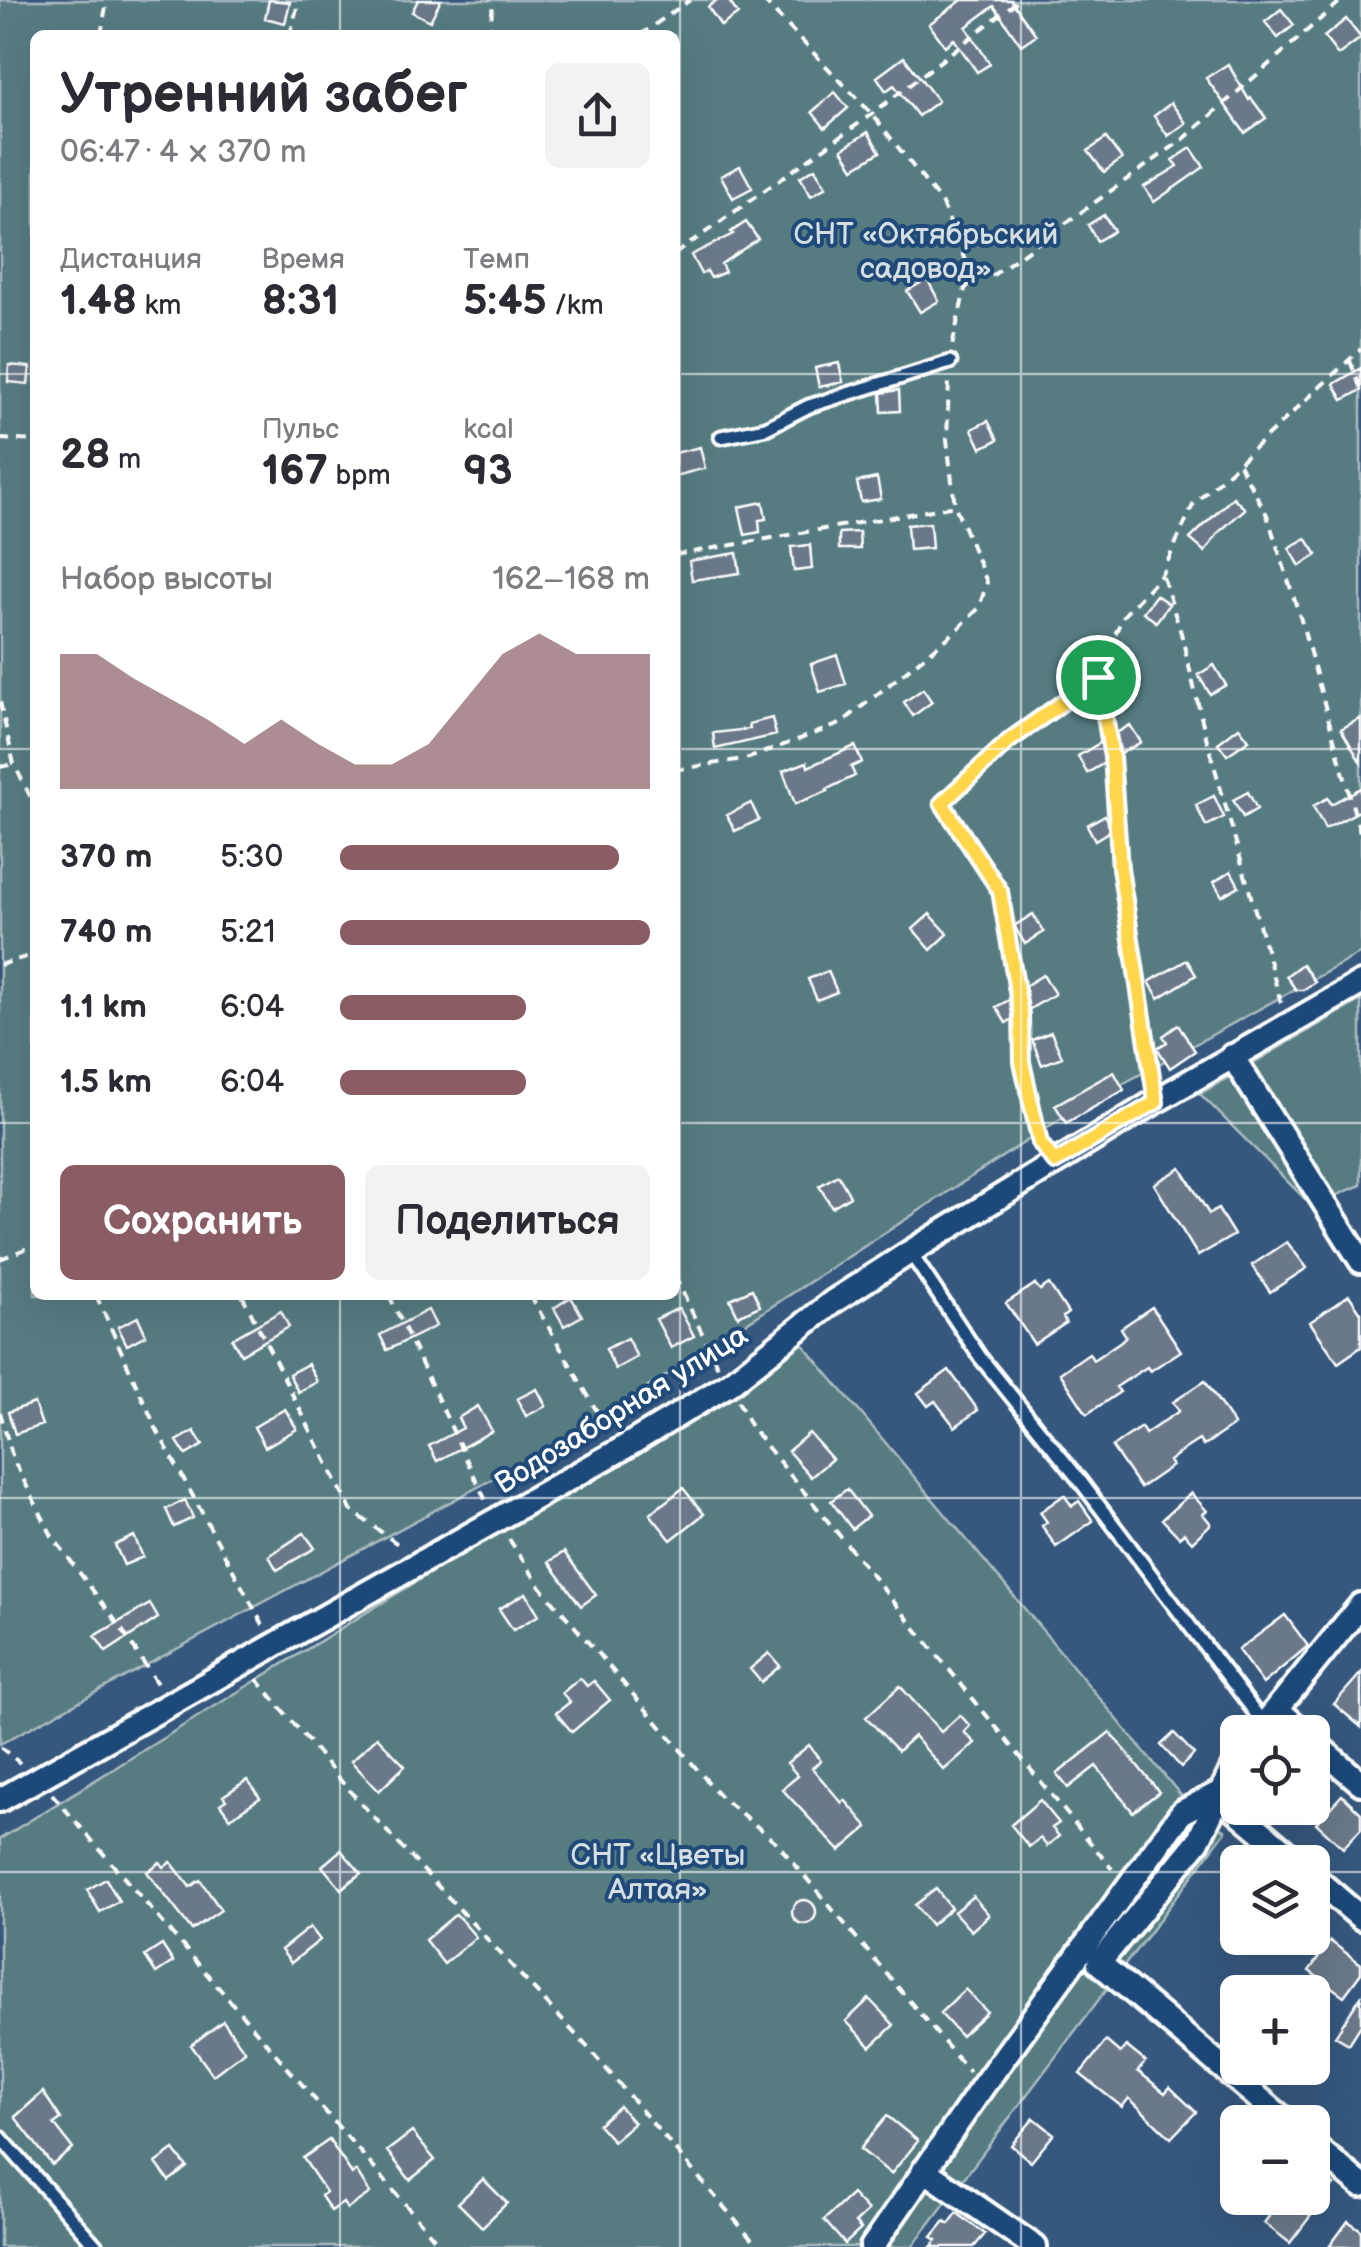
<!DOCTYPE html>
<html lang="ru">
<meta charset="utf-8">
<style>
body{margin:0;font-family:"Balsamiq Sans",sans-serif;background:#f2f2f3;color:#2b2b33;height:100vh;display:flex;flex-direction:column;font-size:38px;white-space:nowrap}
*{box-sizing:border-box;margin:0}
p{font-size:32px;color:#7c7c81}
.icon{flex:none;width:55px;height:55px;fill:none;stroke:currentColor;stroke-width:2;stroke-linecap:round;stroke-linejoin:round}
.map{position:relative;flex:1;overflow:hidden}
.drawer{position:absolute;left:30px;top:30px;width:650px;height:1270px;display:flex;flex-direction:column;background:#fff;border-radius:15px;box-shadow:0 10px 40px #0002}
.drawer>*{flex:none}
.fabs{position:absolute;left:1220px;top:1715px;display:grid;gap:20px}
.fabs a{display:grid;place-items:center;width:110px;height:110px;border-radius:15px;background:#fff;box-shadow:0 10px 40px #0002;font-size:50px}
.pin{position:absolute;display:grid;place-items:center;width:85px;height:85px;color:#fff;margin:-42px;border:5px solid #fff;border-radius:50%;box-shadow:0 2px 10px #0007}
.round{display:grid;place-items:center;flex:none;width:105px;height:105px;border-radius:15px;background:#f2f2f3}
.summary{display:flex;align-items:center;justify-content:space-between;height:170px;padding:0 30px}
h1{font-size:55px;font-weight:700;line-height:75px}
.figures{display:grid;grid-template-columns:repeat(3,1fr);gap:15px;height:170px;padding:10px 30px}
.figures div{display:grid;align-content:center}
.figures b{font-size:42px;font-weight:700}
.figures small{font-size:28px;font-weight:400}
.figures p{font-size:28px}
.chart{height:280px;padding:20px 30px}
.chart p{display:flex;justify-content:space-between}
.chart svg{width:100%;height:180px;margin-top:10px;fill:#8a5d65;opacity:.7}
.primary-button{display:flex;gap:20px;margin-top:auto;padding:20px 30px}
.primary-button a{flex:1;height:115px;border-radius:15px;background:#8a5d65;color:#fff;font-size:40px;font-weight:700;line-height:115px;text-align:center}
.primary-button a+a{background:#f2f2f3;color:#2b2b33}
ul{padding:0 30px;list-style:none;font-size:32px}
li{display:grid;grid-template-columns:160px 120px 1fr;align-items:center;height:75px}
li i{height:25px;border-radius:12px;background:#8a5d65}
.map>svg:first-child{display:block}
.green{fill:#577b81;stroke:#abbdc0;stroke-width:2.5;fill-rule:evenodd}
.building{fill:#6b7889;stroke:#fff;stroke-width:2.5}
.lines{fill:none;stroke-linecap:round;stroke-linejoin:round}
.lane-casing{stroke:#fff;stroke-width:19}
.street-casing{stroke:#fff;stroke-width:30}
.path{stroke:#fff;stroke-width:4;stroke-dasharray:10 8;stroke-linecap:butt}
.lane{stroke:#1f4a7a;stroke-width:11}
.street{stroke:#1f4a7a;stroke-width:22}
.route-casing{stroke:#fff;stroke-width:20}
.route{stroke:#ffd54a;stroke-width:12}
.grid{fill:none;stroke:#fff;stroke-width:2.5;stroke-opacity:0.55}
.labels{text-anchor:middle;stroke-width:8;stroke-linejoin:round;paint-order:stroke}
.park-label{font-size:30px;fill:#d5dee0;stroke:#1f4a7a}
.street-label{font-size:30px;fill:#fff;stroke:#1f4a7a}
</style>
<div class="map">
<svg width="1361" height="2247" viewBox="0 0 1361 2247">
<rect width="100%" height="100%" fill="#36587e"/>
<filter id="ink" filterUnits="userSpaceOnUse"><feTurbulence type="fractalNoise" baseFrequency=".01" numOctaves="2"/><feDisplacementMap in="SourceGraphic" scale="20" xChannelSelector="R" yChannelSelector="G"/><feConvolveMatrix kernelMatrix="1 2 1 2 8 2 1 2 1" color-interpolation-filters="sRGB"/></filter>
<g filter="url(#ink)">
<path class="green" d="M0,0h1361v953l-293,161 -497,323 -571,307zM35,35h640v1260h-640z
M1361,1000v185l-49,21 -112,-112z
M802,1343l382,456 42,32 -314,416h-912v-408z"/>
<path class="building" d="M269,0l21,2 -5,21 -20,-5z
M418,0h23l-11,21 -18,-9z
M717,0h11l10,14 -17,12 -13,-19z
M962,0h49l25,35 -15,10 -27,-39 -28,21 24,37 -13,8 -23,-33 -9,7 -16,-22z
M1281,9l13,16 -16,13 -13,-16z
M1346,19l15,19 -23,17 -14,-18z
M904,57l34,44 -20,15 -24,-31 -8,6 -9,-14z
M1228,64l21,36 2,-2 15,20 -21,15 -39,-55z
M835,92l13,16 -23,20 -13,-16z
M1171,103l15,20 -18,13 -14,-20z
M868,132l12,20 -26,16 -12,-19z
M1106,138l16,21 -18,13 -16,-21z
M1191,148l13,19 -50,35 -10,-15 34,-21 -5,-6z
M740,166l12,22 -19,10 -12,-22z
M815,168l11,19 -15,9 -11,-19z
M1104,215l10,16 -17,10 -9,-16z
M746,222l12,17 -37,25 4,8 -14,6 -4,-7 -6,3 -10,-19 42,-21 -2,-2z
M927,279l12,22 -19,11 -13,-21z
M839,363l4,19 -24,5 -4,-19z
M9,365l21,2 -2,17 -20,-2z
M1361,368v22l-18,10 -9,-16z
M899,390l1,21 -18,1 -1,-19z
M988,421l10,19 -17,8 -9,-19z
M700,447l5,21 -30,8v-23z
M877,478l4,21 -20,3 -4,-20z
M1233,497l12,12 -26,23 -14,20 -15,-13z
M763,502l3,17 -7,1 1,12 -15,3 -6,-28z
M930,523l2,25 -23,2 -2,-25z
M859,532l1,17h-21v-16z
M1306,538l11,17 -17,11 -11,-18z
M810,545l2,24 -18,2 -3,-24z
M737,553l3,20 -48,7 -3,-19z
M1156,595l13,9 -13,18 -13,-10z
M837,655l9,29 -26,8 -9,-28z
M1214,665l12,20 -16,9 -12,-19z
M923,689l9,13 -19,14 -9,-14z
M772,718l4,17 -61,14 -2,-16 37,-4 -1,-5z
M1361,718v45l-20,-34z
M1130,725l11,17 -54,31 -9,-17z
M1239,727l10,13 -22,15 -9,-12z
M855,746l7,16 -11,5 4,9 -28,13 1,2 -33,13 -12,-33 24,-9 1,5z
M1361,788v22l-36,19 -12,-23 15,-8 3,6z
M1248,792l9,17 -14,8 -10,-17z
M1214,796l10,21 -18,9 -10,-21z
M751,803l8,17 -24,11 -8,-16z
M1105,815l8,14 -18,11 -8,-15z
M1231,871l8,15 -17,10 -8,-14z
M930,914l18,20 -17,16 -18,-21z
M1033,914l11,18 -19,12 -11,-18z
M1187,960l9,15 -37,23 -10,-16z
M1302,964l13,18 -12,8h-7l-10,-14z
M828,971l9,21 -20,8 -9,-21z
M1043,975l12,19 -49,29 -10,-16 30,-16 -3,-4z
M1178,1025l17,26 -25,17 -13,-20 10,-6 -4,-6z
M1051,1032l11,25 -20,8 -10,-25z
M1114,1072l10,18 -58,33 -11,-18z
M1181,1168l28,46 9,-5 16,26 -36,21 -44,-72z
M838,1175l12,21 -18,11 -13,-21z
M1287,1242l20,26 -37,24 -18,-27z
M1035,1284l5,6 9,-6 19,29 -5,4 3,6 -32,21 -28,-41z
M752,1289l8,17 -22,10 -8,-17z
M1349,1295l12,18v34l-23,16 -28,-41z
M571,1297l11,19 -18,10 -10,-18z
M1152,1307l29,44 -31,20 -3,-4 -31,20 4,5 -33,22 -27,-41 29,-20 4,7 28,-19 5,-5 -5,-8z
M679,1308l15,28 -23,12 -15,-29z
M428,1310l8,16 -49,24 -7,-15z
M281,1311l8,16 -48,27 -9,-15z
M138,1317l8,18 -19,10 -9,-18z
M627,1338l10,19 -22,12 -9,-20z
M308,1364l9,18 -19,10 -9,-18z
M949,1370l29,40 -23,17 -20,-26 -7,5 -10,-13z
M1205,1381l29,44 -31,21 -4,-6 -14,9 -16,12 3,5 -32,22 -28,-41 29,-20 4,7 34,-23 -6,-9z
M537,1389l9,17 -20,10 -9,-17z
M34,1403l8,22 -27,9 -7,-22z
M478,1406l14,25 -55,30 -8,-15 34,-18 -5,-10z
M285,1409l12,20 -32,18 -11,-20z
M194,1431l9,14 -17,10 -9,-14z
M809,1433l23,26 -21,18 -23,-26z
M683,1488l21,26 -33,26 -21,-26z
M847,1489l21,27 -16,13 -21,-28z
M1191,1493l16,18 -4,3 8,10 -19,18 -8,-9 -5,4 -17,-18z
M1064,1495l8,11 7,-5 14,20 -37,26 -14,-21 5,-4 -7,-10z
M185,1500l8,18 -19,9 -8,-18z
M304,1533l11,15 -38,22 -8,-14z
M134,1536l9,21 -19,8 -9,-20z
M564,1552l32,43 -15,11 -32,-44z
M526,1593l13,22 -26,15 -14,-21z
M150,1604l8,14 -52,34 -11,-16z
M1285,1615l23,31 -45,38 -25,-34z
M769,1653l11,13 -19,16 -11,-13z
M1361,1673v54l-27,-23z
M580,1678l7,8 7,-5 16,19 -38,32 -16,-19 14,-11 -8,-9z
M900,1686l41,46 19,-17 10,11 -6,6 11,11 -31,27 -30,-34 -16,15 -32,-34z
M1110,1732l49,60 -26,20 -37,-46 -28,22 -11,-14z
M1174,1733l20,21 -13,13 -20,-22z
M377,1737l28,29 -26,25 -28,-30z
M809,1745l12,16 -9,7 30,35 3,-3 23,27 -28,24 -58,-62 16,-13 -11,-13z
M247,1780l13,18 -30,20 -10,-14 6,-4 -3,-4z
M1342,1795l19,18v16l-18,19 -27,-25z
M1040,1800l19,23 -7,5 7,8 -12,10 -7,-8 -11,9 -18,-22z
M341,1850l20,23 -20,16 -19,-23z
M160,1862l4,5 7,-5 19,25 10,-7 21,30 -29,20 -45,-58z
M106,1879l13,22 -19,11 -13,-22z
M936,1889l15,19 -20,17 -16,-20z
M973,1896l16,19 -18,16 -17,-19z
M792 1912a12 12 0 1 1 24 0a12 12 0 1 1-24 0Z
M456,1914l20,23 -32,27 -19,-24z
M310,1927l10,13 -29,23 -10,-13z
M1330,1941l31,23v9l-17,23 -35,-25z
M162,1945l11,17 -17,11 -11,-17z
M965,1989l22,23 -26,24 -21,-23z
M1361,1996v29l-12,19 -14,-8z
M869,1999l25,26 -23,22 -25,-26z
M223,2021l22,30 -32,24 -22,-30z
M1106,2041l14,12 6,-7 20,16 -8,9 27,22 5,-6 26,25 -25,26 -42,-40 -7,9 -42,-33z
M43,2092l18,27 -7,5 19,25 -21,16 -37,-48z
M619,2106l15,17 -21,18 -15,-17z
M887,2116l31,25 -27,33 -31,-25z
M1034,2118l20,16 -23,28 -20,-17z
M412,2132l23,28 -25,20 -23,-29z
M329,2140l23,34 4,-3 14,22 -23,16 -4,-6 -12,8 -10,-15 5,-4 -23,-34z
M174,2150l13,17 -18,14 -13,-18z
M1312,2169l22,16 -44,58 -26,-20 19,-25h29z
M483,2179l24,24 -25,24 -24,-24z
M852,2194l16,17 -13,12 6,6 -16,15 -21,-24z
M957,2213l28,21 -11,13h-43l6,-7 -5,-3 13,-16 4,3z
M1348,2221l13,9v17h-32z"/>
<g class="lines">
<defs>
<path id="lane" d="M721,437l45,-9 43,-22 141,-44
M910,1252l70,105 101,125 183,242
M0,2137l97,110"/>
<path id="street" d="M1232,1056l129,205
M1278,1710l25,22
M1258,1732l103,-127
M1312,1741l49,42
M1238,1757l-40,84 -99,122 188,159
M1217,1794l80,68
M0,1800l620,-350 109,-66 105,-83 76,-49 246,-151 205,-118
M1312,1876l49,42
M1312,2144l49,41
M924,2170l111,77
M872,2247l111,-161 199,-274 35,-18"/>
</defs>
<use href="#lane" class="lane-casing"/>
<use href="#street" class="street-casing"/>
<path class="path" d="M763,0l109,114 69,88 33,77 -9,10 -13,57
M101,35l6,-35
M290,35l9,-35
M489,35l4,-30 -4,-5
M640,35l50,-35
M675,254l197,-140 147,-114
M974,279l19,-4 192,-137 157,-138
M1350,361l11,28
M0,439l35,2
M1239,464l28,51 34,105 60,216
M675,555l280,-49
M1163,577l18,56 24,100 77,273
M1097,677l15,80 8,110 32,210
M0,702l14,62 21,42
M0,767l14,-3
M675,770l74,-12 91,-34 115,-92 24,-24 8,-26 -32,-76 -8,-66 2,-60
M0,965l35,-11
M1043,1146l-21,-84 -1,-47 -21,-124 -58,-88 68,-63 87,-63 26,-61 39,-42 31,-69 168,-156
M0,1259l35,-14
M675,1276l43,91
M96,1295l60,133 109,201
M242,1295l109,215 52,38
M389,1295l97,206
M530,1295l80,139
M738,1401l13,26 361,442
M0,1412l13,47 39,77 69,92 38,59
M509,1539l31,47 181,211 55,45 193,230
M257,1679l89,108 245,264 167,196
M0,1747l20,16
M52,1794l390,453"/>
<use href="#lane" class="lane"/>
<use href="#street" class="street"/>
</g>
</g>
<g class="lines" filter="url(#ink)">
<defs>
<path id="route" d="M1098,677l14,80 8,111 36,234 -101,60 -15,-19 -18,-81 -1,-47 -21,-124 -58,-88 68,-63z"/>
</defs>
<use href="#route" class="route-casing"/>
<use href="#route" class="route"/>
</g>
<path class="grid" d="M340,0v35M680,0v2247M1021,0v2247M0,374h35M675,374h686M0,749h35M675,749h686M0,1123h35M675,1123h686M340,1295v952M0,1498h1361M0,1872h1238M1312,1872h49"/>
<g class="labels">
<g class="park-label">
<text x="926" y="244">СНТ «Октябрьский<tspan x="926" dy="34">садовод»</tspan></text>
<text x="658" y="1865">СНТ «Цветы<tspan x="658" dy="34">Алтая»</tspan></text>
</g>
<g class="street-label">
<text transform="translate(621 1409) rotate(-32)" y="10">Водозаборная улица</text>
</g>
</g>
</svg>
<div class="fabs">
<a><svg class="icon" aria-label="locate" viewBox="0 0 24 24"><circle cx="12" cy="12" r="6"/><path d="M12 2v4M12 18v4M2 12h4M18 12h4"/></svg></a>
<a><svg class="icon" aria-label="layers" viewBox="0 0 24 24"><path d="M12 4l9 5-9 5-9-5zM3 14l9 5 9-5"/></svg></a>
<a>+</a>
<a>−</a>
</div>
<div class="pin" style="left:1098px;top:677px;background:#1e9e55"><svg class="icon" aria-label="arrive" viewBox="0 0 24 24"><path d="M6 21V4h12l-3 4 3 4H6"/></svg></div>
<section class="drawer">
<div class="summary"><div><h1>Утренний забег</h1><p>06:47 · 4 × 370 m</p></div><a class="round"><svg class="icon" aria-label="share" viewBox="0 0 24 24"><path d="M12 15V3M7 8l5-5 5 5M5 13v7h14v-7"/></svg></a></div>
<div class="figures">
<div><p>Дистанция</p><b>1.48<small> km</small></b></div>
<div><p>Время</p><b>8:31</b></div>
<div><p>Темп</p><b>5:45<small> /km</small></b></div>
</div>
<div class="figures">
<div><b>28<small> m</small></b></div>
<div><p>Пульс</p><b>167<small> bpm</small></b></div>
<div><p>kcal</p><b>93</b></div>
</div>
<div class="chart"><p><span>Набор высоты</span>162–168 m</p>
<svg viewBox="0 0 160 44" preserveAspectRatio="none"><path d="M0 44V11L10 11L20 17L30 22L40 27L50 33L60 27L70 33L80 38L90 38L100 33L110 22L120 11L130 6L140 11L150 11L160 11V44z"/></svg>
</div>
<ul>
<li><b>370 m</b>5:30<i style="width:90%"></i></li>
<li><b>740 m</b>5:21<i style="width:100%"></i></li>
<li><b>1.1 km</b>6:04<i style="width:60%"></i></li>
<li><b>1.5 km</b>6:04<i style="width:60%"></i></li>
</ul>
<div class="primary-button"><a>Сохранить</a><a>Поделиться</a></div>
</section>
</div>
